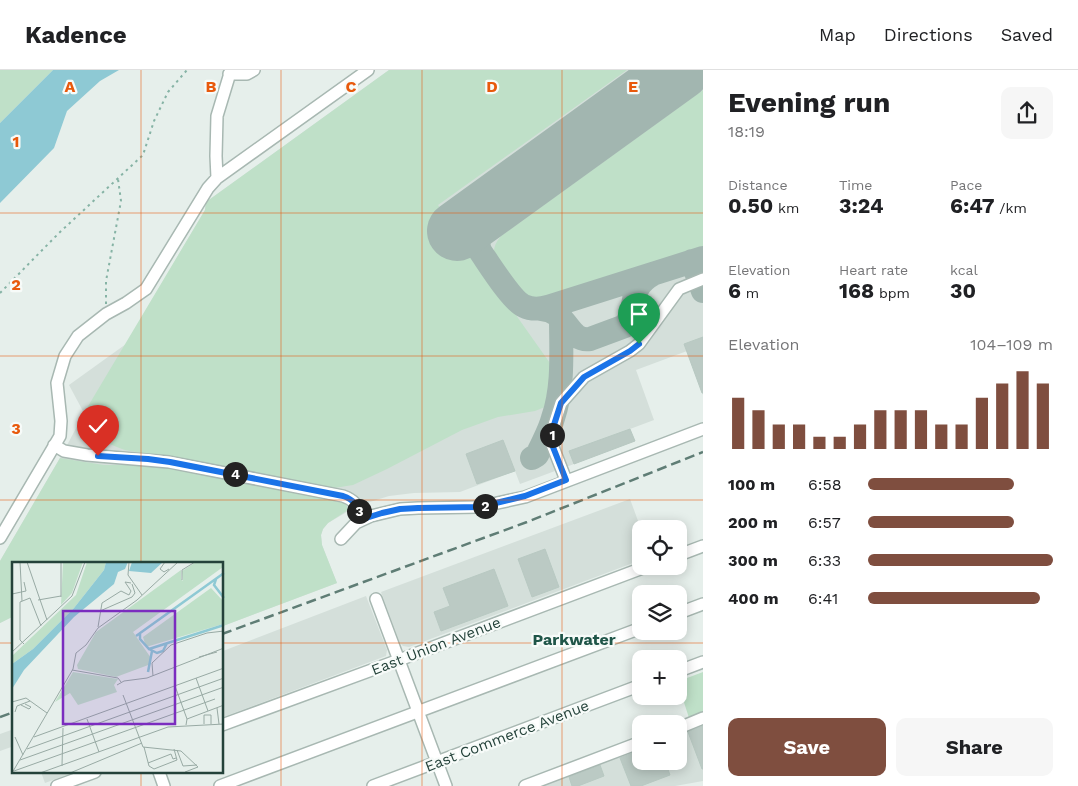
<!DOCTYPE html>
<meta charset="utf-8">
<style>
body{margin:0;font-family:"Work Sans",sans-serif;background:#f6f6f6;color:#202124;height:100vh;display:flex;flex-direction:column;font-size:19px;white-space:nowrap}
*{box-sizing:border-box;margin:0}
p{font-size:16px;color:#757577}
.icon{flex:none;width:28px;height:28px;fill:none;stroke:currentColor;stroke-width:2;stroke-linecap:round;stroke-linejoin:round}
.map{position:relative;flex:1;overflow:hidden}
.sheet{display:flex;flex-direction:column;background:#fff;width:375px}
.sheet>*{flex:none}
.tools{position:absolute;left:632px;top:450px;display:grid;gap:10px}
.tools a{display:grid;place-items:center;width:55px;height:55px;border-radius:10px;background:#fff;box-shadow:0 2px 12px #0003;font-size:25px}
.pin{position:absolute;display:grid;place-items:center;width:42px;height:42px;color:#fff;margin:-51px -21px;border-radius:50% 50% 50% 0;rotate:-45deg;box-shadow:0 0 5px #0007}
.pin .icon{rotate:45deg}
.km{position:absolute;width:25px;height:25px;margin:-12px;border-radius:50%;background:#222;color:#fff;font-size:14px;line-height:25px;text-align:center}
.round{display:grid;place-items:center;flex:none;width:52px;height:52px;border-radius:10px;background:#f6f6f6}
.head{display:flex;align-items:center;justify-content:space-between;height:85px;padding:0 25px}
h1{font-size:28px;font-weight:700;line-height:38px}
.figures{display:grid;grid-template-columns:repeat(3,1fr);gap:8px;height:85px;padding:5px 25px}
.figures div{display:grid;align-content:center}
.figures b{font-size:21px;font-weight:700}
.figures small{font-size:14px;font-weight:400}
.figures p{font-size:14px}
.chart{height:140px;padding:10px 25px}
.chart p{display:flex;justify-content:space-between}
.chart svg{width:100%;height:90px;margin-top:5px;stroke:#7f4e3f;stroke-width:6}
.button{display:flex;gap:10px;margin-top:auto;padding:10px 25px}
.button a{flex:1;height:58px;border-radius:10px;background:#7f4e3f;color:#fff;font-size:20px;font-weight:700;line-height:58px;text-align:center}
.button a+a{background:#f6f6f6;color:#202124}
ul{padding:0 25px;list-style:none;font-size:16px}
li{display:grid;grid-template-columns:80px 60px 1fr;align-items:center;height:38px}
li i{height:12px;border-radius:6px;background:#7f4e3f}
header{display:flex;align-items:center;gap:30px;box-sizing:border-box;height:70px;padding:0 25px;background:#fff;border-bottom:1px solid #e0e0e0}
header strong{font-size:24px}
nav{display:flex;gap:28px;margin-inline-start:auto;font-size:18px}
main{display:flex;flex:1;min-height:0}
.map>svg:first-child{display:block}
.built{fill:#d4dfda}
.green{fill:#bfe0c8}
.water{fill:#8ec9d4}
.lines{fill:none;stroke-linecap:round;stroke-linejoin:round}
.taxiway{stroke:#a2b6b0;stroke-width:24}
.runway{stroke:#a2b6b0;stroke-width:60}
.building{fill:#bbcac4;stroke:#b8c9c2}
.minor-casing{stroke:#a8b8b2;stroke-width:14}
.path{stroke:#86b3a5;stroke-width:2;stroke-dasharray:2.5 4;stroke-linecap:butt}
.minor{stroke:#fff;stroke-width:11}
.rail{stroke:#5f7d75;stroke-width:2.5;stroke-dasharray:10 5;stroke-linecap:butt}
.route-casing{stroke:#fff;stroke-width:10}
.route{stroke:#1a73e8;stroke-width:6}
.grid{fill:none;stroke:#e8590c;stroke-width:1;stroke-opacity:0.55}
.labels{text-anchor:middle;stroke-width:4.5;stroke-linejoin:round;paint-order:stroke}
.street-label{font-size:15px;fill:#24423a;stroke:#f7fbf9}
.neighbourhood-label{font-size:16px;font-weight:bold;fill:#1f5548;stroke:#f7fbf9}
.inset-river{fill:none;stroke:#8ec9d4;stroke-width:2.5}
.inset-road{fill:none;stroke:#98aaa4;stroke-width:1}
.view{fill:#7b2cbf;fill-opacity:0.15;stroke:#7b2cbf;stroke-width:2.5}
.inset-edge{fill:none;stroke:#24423a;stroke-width:2.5}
.grid-label{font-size:16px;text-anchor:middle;font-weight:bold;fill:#e8590c;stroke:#f7fbf9;stroke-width:4.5;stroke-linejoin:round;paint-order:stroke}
</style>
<header>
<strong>Kadence</strong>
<nav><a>Map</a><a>Directions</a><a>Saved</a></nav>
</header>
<main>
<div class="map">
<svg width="703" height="716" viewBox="0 0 703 716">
<rect width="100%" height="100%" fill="#e6efeb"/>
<path class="built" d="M389,0h314v325l-16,-44 -51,19 18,50 -24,9 5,12 -69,26 -9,-3 -2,7 -35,13 -5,-13 -55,21 -46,1 -25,3 -32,10 -29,17 -5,6 -2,6 1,10 15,38 -114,43 -1,-63h-208v53l-14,7v-62l64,-110 20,-38 -15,-28 57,-41 79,-134 1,-8z
M630,429l11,30v31l-232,87 -6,-1 -3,-3 -19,-51z
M366,526l21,54 -1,6 -163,61v-66z
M703,652v59l-28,5h-143l109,-41v16h38v-30z
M14,659v17l-14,5v-17z
M41,702h33l-29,11z"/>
<path class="green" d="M0,0h53l-53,53z
M389,0h238l-189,135 114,161c3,13 0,26 -2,39l-15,6 -37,6 -36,13 -75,39 -34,16 -19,3 -209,-38c-23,-9 -33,-11 -41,-37l121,-203 1,-8z
M703,20v161l-162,52 -13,-1 -5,-3 -29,-41c-1,-9 1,-15 7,-22z
M60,388l44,7h42l19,2 180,36 2,3 1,4 -20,13 -5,6 -2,6 1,10 15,38 -114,43 -1,-63h-208v53l-14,7v-62z
M703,602v44l-13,5 -11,-34v-6z"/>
<path class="water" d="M53,0h66l-19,11 -33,30 -13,37 -54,55v-80z"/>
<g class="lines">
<path class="taxiway" d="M484,142c-7,12 -9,25 -4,39 9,13 32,50 44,55 8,4 16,3 24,1l155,-49
M692,191l11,30
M541,239c28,2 26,33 49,30l35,-13c14,-18 1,-37 28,-52
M532,388l5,-3 2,-4c5,-11 11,-21 14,-33 11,-32 8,-67 8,-101"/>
<path class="runway" d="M457,161l223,-161"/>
</g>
<path class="building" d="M703,267v56h-1l-18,-49z
M630,359l5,12 -61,23 -5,-13z
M503,370l12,31 -38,13 -11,-30z
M545,479l14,38 -27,10 -14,-38z
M494,499l14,37 -67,25 -7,-19 16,-6 -7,-18z
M703,656v43h-1l-14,-37z
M641,680v11h24l5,14 -29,11h-10l-11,-28z
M600,695l4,11 -26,10h-6l-3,-9z"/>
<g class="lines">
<defs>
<path id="minor" d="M229,4h18l7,-4
M217,108l-1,-22 1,-40 14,-46
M54,375l10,6 23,4 82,7 174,34c14,5 14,11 20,23
M566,410l-15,-38 1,-11 9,-28 23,-26 46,-26 9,-7 40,-55 24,-10
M0,468l60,-102 1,-15 -4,-38 8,-27 13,-20 28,-22 20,-11 20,-14 62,-101 9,-10 151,-108
M341,469l15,-16 15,-7 29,-7 18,-1 61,-1 46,-10 178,-68
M679,485l24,-9
M376,529l70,187
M679,543l24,-9
M679,601l24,-9
M222,655l177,-65 249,-94
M679,658l24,-10
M159,702l5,14
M57,716l38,-14
M220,716l421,-158
M373,716l268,-101
M525,716l116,-44"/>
</defs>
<use href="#minor" class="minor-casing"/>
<path class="path" d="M0,223l59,-60 84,-78 11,-34 14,-29 19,-22
M106,234v-23l15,-80 -3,-22"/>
<use href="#minor" class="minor"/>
<path class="rail" d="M222,564l305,-112 176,-70
M0,647l14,-5"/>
</g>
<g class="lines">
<defs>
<path id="route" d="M98,386l50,3 22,3 173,34c14,5 14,11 20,23l19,-6 18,-4 18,-1 61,-1 46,-11 41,-16 -15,-38 1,-11 9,-28 23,-26 46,-26 9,-7"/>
</defs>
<use href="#route" class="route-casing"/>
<use href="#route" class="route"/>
</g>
<path class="grid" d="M141,0v493M281,0v716M422,0v716M562,0v716M0,143h703M0,286h703M0,430h703M0,573h14M222,573h481M141,702v14"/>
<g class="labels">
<g class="street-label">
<text transform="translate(436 576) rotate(-21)" y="5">East Union Avenue</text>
<text transform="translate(507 666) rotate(-21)" y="5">East Commerce Avenue</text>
</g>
<g class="neighbourhood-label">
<text x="574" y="575">Parkwater</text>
</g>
</g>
<g transform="translate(12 492)">
<rect width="211" height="211" fill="#e6efeb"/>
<path d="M51,0h20l-11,31 -11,12zM75,0h19l-2,8 -30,38 -41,41 -21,15v-8l64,-61zM184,0h27v5l-90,65 18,26v6l-35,13 -38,-8 -1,-4 19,-33 85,-62v9l2,2 -1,-10zM199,26l12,13v23l-77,23 -3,-10zM61,110l45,7 -4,6 3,7 -39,13 -8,-12 -15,9z" fill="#bfe0c8"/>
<path d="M94,0h22l-3,7 -7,3 -4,12 -40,33 -50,53 -12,19v-25l21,-15 41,-41 30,-38zM120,0h31l-12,11 -22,-2z" fill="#8ec9d4"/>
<path class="inset-river" d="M204,17l-2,6 10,13M128,71v6l9,10 75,-24M124,74l88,-63M137,87l8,4 6,-2 4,-8M136,110l4,-21"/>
<path class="inset-road" d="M8,0l2,39M15,0l20,58M117,0l-1,13 14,20M153,0l-5,7 4,3 5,-3M170,18v-10l13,-8M0,32l14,-3 -2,-9M49,35v-35M26,38l23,-4M88,49l32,-14 3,-4 -3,-9M86,65l4,-24 19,-12 8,4 2,-4 -6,-9 6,1M12,82l-4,-4v-38l10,-4 11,28M0,90l60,-56 13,-34M187,95l18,-5M60,108l46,8 3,4M141,114l-1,-13 19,-18 36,-12 17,-2M184,116l12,33M105,123l7,-4 23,-3 77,-30M163,124l12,33 -1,6M111,133l20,52 38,4 17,16 -13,5M0,140l14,-4 21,15M9,143l8,4 2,-2 -6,-3M205,146l2,16M3,150l2,-6 13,-5M75,157l12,33M175,157l37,-14M192,162v-9h7v9M3,175l8,18M22,175l190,-69M132,185l5,19 5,3 23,-9 -3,-11M15,187l197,-71M165,188l6,16 14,-1M8,198l204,-73M136,201l23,-9 2,5 3,-1M50,204l1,-38M2,209l201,-72M0,211l61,-104 3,-16 10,-8 12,-17 39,-28 41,-38M28,211l128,-46 56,-3M58,211l72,-30"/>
<path class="view" d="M51,49h112v113h-112z"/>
<rect width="211" height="211" class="inset-edge"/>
</g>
<g class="grid-label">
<text x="70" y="22">A</text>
<text x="211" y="22">B</text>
<text x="351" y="22">C</text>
<text x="492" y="22">D</text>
<text x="633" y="22">E</text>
<text x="16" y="77">1</text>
<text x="16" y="220">2</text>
<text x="16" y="364">3</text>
</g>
</svg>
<div class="tools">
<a><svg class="icon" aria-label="locate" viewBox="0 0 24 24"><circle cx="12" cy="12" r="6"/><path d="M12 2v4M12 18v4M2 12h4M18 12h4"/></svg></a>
<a><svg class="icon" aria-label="layers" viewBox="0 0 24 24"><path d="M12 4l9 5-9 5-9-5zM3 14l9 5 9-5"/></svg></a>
<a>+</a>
<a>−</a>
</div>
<div class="pin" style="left:639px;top:274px;background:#1e9e55"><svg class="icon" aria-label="arrive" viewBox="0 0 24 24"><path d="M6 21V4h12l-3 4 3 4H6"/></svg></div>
<div class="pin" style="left:98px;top:386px;background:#d93025"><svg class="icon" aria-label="check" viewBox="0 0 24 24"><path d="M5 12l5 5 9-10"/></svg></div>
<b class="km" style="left:552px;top:365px">1</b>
<b class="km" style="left:485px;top:436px">2</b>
<b class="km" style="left:359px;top:441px">3</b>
<b class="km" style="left:235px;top:404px">4</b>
</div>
<section class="sheet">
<div class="head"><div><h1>Evening run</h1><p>18:19</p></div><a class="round"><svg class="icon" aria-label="share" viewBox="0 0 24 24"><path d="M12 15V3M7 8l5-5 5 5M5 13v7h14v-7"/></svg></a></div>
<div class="figures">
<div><p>Distance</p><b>0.50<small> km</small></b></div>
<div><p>Time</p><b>3:24</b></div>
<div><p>Pace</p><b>6:47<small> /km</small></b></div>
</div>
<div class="figures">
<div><p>Elevation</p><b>6<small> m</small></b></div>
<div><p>Heart rate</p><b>168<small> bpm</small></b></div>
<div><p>kcal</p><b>30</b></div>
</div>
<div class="chart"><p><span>Elevation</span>104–109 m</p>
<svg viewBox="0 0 160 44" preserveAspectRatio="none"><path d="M5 44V19M15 44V25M25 44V32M35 44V32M45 44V38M55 44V38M65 44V32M75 44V25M85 44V25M95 44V25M105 44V32M115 44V32M125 44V19M135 44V12M145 44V6M155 44V12"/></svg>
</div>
<ul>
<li><b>100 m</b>6:58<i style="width:79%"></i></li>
<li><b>200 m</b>6:57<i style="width:79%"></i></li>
<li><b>300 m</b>6:33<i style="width:100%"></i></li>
<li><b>400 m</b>6:41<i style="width:93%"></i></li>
</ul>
<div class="button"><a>Save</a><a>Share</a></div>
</section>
</main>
